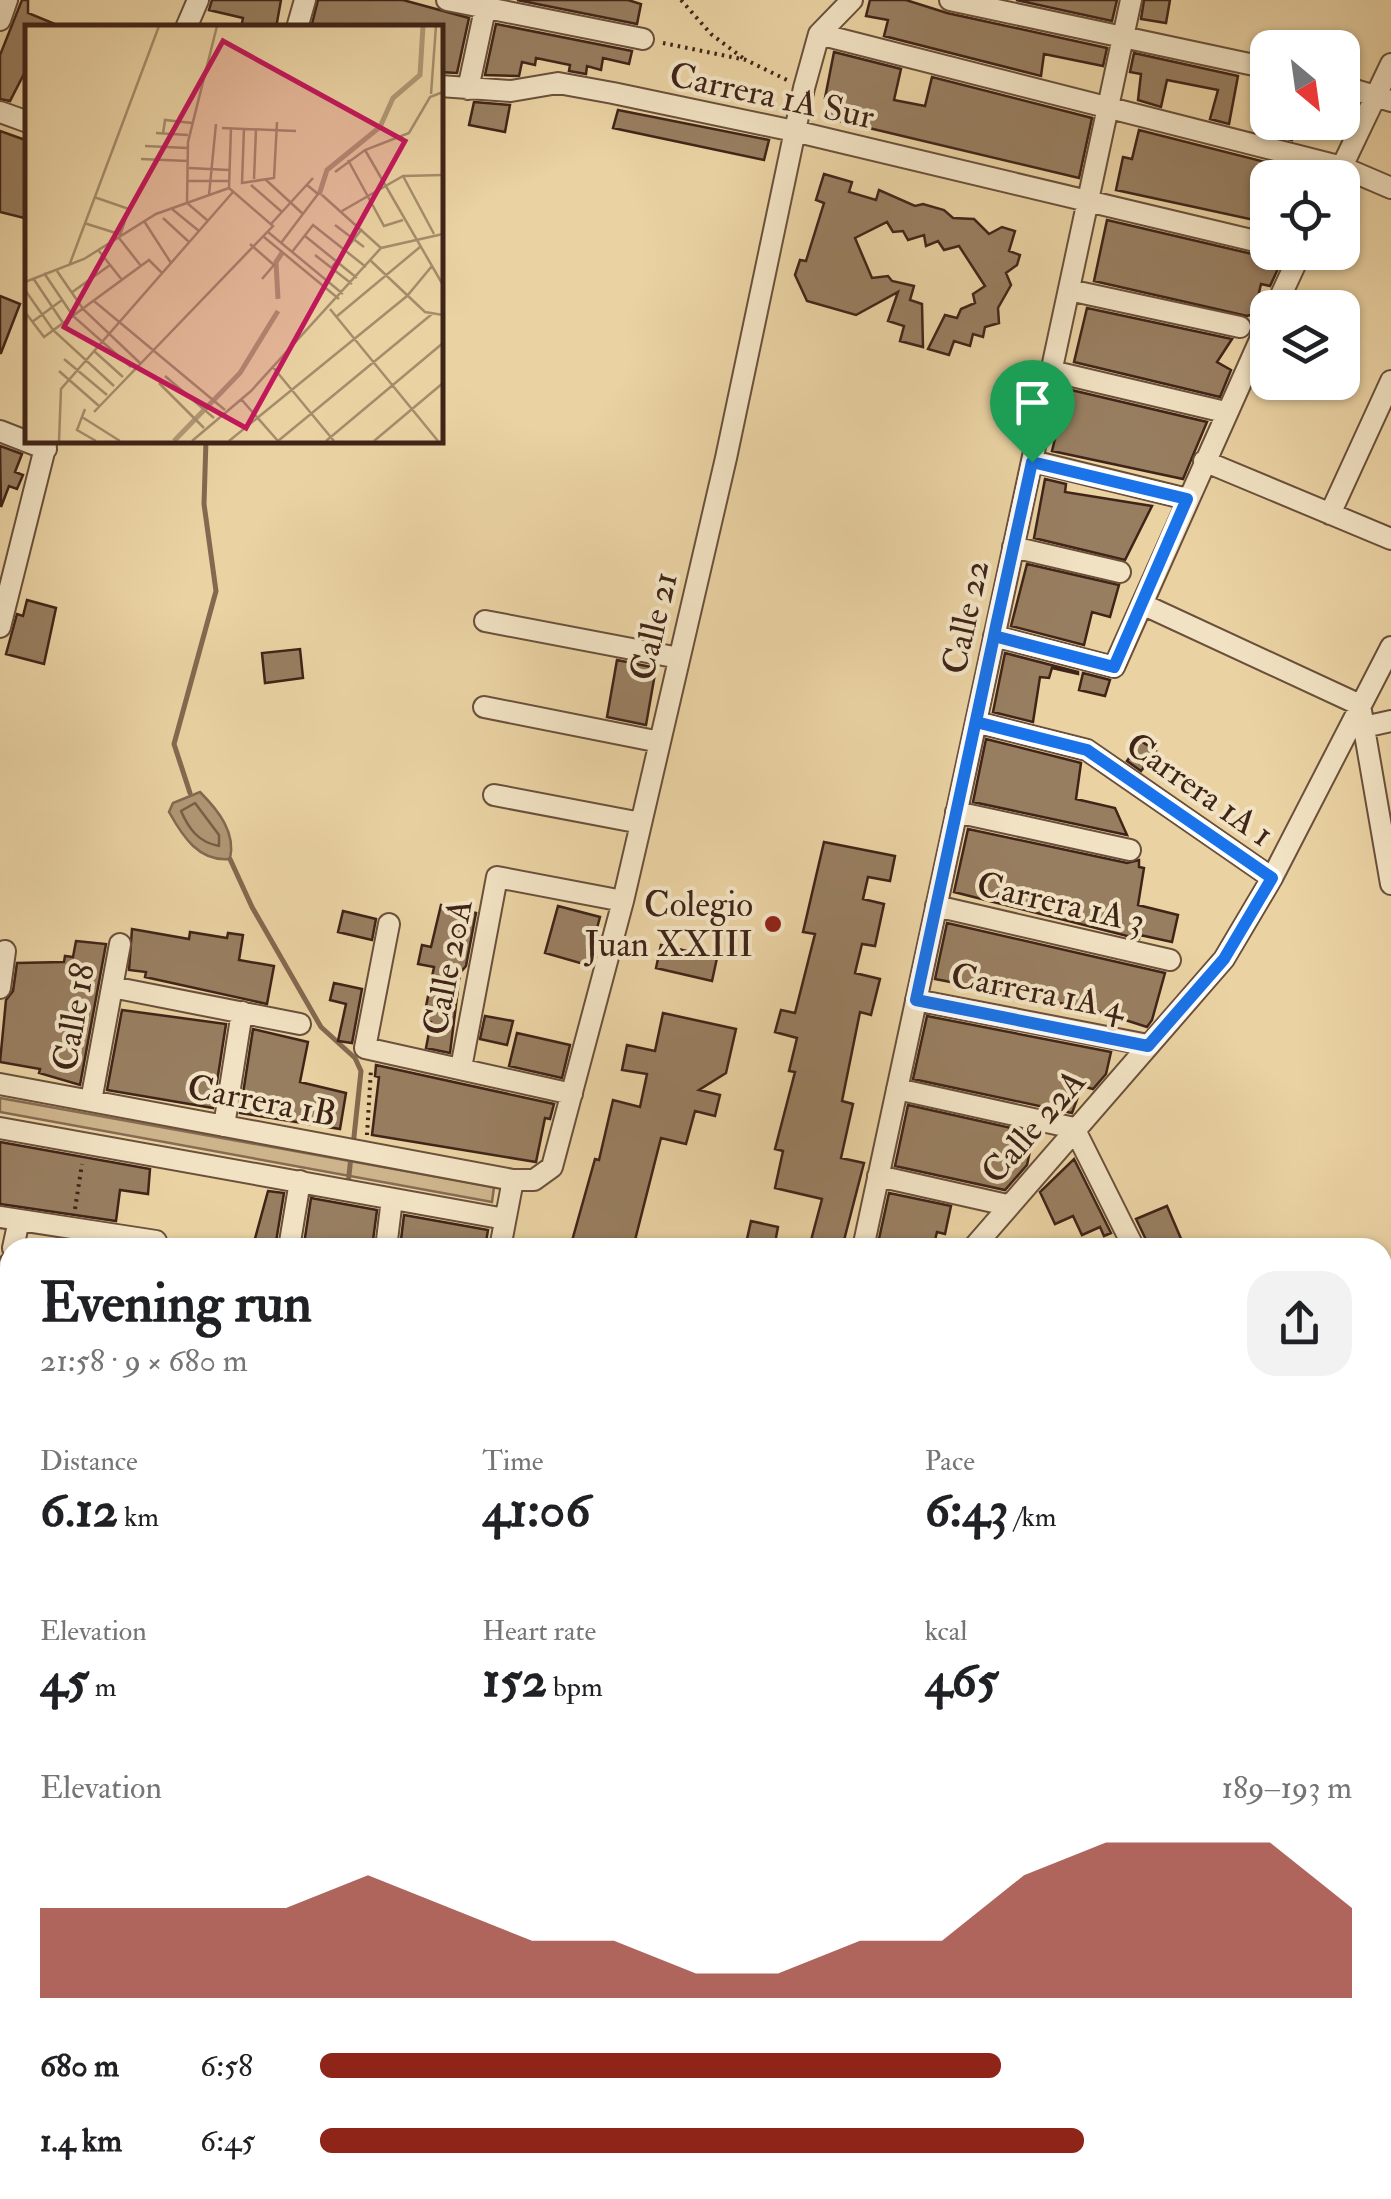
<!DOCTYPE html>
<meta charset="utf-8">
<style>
body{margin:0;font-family:"IM FELL Double Pica",serif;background:#f2f2f2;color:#202124;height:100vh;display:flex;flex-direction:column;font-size:38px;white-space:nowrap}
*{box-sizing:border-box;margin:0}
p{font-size:32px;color:#757577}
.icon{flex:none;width:55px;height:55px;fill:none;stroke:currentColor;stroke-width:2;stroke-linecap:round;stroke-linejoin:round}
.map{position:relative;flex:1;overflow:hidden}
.details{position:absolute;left:0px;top:1238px;width:1392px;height:962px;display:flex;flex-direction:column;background:#fff;border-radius:30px 30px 0 0;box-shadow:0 2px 8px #0004}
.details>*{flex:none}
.needle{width:65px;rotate:151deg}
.tools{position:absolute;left:1250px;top:30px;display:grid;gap:20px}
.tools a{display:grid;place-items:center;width:110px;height:110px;border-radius:20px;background:#fff;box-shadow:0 2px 8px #0004;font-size:50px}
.pin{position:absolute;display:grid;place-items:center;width:85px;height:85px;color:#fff;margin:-102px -42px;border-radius:50% 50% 50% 0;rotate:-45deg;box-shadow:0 0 10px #0007}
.pin .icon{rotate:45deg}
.round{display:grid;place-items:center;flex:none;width:105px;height:105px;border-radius:30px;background:#f2f2f2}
.overview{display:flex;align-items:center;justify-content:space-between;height:170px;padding:0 40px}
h1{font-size:55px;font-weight:800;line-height:75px}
.figures{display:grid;grid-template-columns:repeat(3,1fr);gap:15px;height:170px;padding:10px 40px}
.figures div{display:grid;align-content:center}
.figures b{font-size:50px;font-weight:800}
.figures small{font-size:28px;font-weight:400}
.figures p{font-size:28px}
.chart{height:280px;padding:20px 40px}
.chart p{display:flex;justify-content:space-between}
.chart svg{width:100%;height:180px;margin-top:10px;fill:#8f2418;opacity:.7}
ul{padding:0 40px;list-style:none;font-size:32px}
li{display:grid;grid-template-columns:160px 120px 1fr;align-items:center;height:75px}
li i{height:25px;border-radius:12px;background:#8f2418}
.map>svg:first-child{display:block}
.green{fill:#cdb48b;stroke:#866c52;stroke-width:2.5}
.water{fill:#b09774;stroke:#83694f;stroke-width:2.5}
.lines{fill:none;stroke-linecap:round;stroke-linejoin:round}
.shore{stroke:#785e46;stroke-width:2.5}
.stream{stroke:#83694f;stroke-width:5}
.building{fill:#987e60;stroke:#3f2418;stroke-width:2.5}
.minor-casing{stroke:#6a503b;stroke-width:24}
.path{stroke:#3f2418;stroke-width:4;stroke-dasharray:2.5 5;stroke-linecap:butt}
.minor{stroke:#f1e2c3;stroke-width:20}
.route-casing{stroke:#fff;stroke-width:20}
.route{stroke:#1a73e8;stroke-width:12}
.poi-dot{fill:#8f2418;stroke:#f1e2c3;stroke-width:4}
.labels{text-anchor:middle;stroke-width:8;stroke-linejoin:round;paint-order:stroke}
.street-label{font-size:35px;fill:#3f2418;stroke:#f1e2c3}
.poi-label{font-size:35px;fill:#3f2418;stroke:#f1e2c3;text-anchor:end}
.inset-river{fill:none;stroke:#b09774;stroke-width:5}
.inset-road{fill:none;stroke:#a68c6b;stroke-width:2.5}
.view{fill:#c2185b;fill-opacity:0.15;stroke:#c2185b;stroke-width:5}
.inset-edge{fill:none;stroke:#3f2418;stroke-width:5}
</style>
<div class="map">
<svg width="1391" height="2199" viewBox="0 0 1391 2199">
<rect width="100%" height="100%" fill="#ead2a3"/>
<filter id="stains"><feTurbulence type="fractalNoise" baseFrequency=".002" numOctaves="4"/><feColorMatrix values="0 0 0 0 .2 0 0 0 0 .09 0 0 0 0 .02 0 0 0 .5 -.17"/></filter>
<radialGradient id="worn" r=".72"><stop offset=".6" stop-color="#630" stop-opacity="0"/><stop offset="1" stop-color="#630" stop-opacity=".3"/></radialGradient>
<path class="green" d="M0,1098l494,89 -2,15 -492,-90z"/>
<path class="water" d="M200,792c19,19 36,41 30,67 -31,3 -47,-22 -61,-47l4,-9z"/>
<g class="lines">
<path class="shore" d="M195,803l24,32v11c-21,-4 -30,-17 -38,-35z"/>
<path class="stream" d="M190,793l-16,-49 42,-153 -12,-87 2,-64
M230,859l22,48 69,120 34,31 6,13 -8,75
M348,1185l3,-29
M194,2199l4,-9"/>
</g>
<path class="building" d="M22,0h6v13l34,14 -34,1v38l-18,35 -10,-2v-44z
M212,0h69l-5,28h-35l2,-10 -34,-8z
M318,0h85l66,18 -12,55 -17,-1v-44h-129z
M517,0h111l13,4 -4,20z
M870,0h36l41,13 160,35 -4,18 -59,-12 -3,22 -157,-40 4,-16 -22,-4z
M1016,0h101l-5,21z
M1144,0h26l-4,23 -25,-4z
M496,24l136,27 -3,13 -26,-6 -2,12 -14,-4 -1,8 -17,-3 1,-6 -34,-7 -1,7 -13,-3 -3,14 -34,-1z
M834,52l67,17 -7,31 31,6 7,-29 160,41 -13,60 -252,-60 4,-18 -6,-2z
M1134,53l104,23 -9,48 -19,-5 8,-29 -51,-10 -6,27 -23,-7 3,-26 -11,-2z
M474,102l36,3 -5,27 -36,-7z
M618,110l151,30 -5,20 -151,-32z
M1273,122h22l-3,18 -21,-5z
M1139,130l185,47 1,1h-57v45l-152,-33 7,-33 9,2z
M0,131l28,10v78l-28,-7z
M824,174l28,8 -3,10 27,8 3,-10 36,16 8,-2 21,6 9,8 21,1 15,15 13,-7 13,4 -6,20 11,4 -3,10 -11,8 5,12 -13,23 1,15 -14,4 -2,10 -10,-3 -3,12 -16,-5 -5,14 -21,-6 17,-34 12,3 4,-9 14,-6 -2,-9 12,-8 -26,-40 -15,4 -6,-9 -12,5 -2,-11 -16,5 -5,-9 -10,1 -6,-10 -32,16 17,40 16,-2 4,5 22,5 -4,14 12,4 1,43 -23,-6 4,-15 -16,-5 10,-29 -42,23 -49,-14 -12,-26 5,-15 6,1 18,-58 -8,-3z
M1107,220l158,37 18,1 -13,28 -9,-2 -7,30 -7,2 -153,-35z
M0,296l20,8 -19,49h-1z
M1087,308l145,31 -15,23 14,8 -11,27 -146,-35z
M1067,389l140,33 -24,57 -131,-28z
M0,446l22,8 -7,18 8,3 -6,14 -8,-3 -8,21z
M1045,479l21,5 -1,8 87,14 -27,54 -91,-22z
M1027,564l92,21 -9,32 -18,-5 -8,33 -73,-19z
M27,600l29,8 -12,56 -38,-10 11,-40 6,2z
M300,649l3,29 -38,5 -3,-30z
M1005,653l73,19v2l-26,-6 -3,10 -9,-1 -7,45 -40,-10z
M617,660l39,8 -10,57 -39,-8z
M1083,673l27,7 -5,16 -26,-6z
M986,739l95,24 -5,36 39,9 12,27 -154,-33z
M1141,741l15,10 -15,20 -14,-10z
M968,829l159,34 12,-3v7l5,1 -6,37 40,10 -6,27 -32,-7 -1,4 -185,-47z
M824,842l71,14 -5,25 -22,-4 -5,22 21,5 -9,42 -13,-2 -7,29 25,6 -9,36 -11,-3 -18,89 11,3 -12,54 23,5 -22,85h-33l13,-49 -47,-11 8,-37 -8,-2 20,-77 -6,-1 8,-33 -22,-6 6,-22 14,3 20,-79 -12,-2z
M441,905l35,8 -10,53 -6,7 -10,80 -24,-5 5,-26 -8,-1 11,-54 -16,-3 4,-19 9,2z
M558,906l42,11 -13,48 -42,-12z
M343,911l33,8 -4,21 -34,-8z
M947,923l218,50 -13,47 -5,7 -56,-18 -156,-30z
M132,929l57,10 1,-7 37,6 1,-5 15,2 -4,25 35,6 -7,38 -122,-27 1,-5 -17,-2z
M76,941l30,3 -26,141 -41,-12 1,-4 -40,-7 6,-62 7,-9 4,-28 47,-1 1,-6 8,1z
M661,945l56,13 -5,23 -56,-13z
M334,983l28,6 -10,54 -14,-2 8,-37 -16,-4z
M122,1010l104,14 -13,84 -106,-18z
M663,1013l73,16 -10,44 -27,17 21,5 -5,21 -20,-5 -9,33 -25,-6 -28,110h-63l25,-89 4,1 14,-60 27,7 7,-33 -25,-4 5,-25 28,6z
M485,1016l28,5 -6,24 -27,-6z
M927,1016l184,36 -5,22 -13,15 -11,-3 -10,27 -159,-34z
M253,1029l55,13 -8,40 46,11 -6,36 -100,-16z
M517,1033l53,12 -8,33 -53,-12z
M376,1065l178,39 -4,15 -5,-1 -9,44 -164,-27 7,-58 -4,-1z
M908,1105l126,28 -7,32 -22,25 -110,-24z
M0,1142l150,27 -2,25 -28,-4 -4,31 -116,-17z
M1074,1159l37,74 -7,3 -4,-9 -18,8 -9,-19 -18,8 -15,-32z
M268,1191l16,2 -9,55 -22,-2z
M889,1193l62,13 -6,28 -8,-2 -4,16h-56z
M311,1198l66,12 -5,38 -68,-4z
M1167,1206l18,42h-35l-14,-29z
M404,1215l84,15 -3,18h-85z
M751,1221l27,6 -4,21h-29z"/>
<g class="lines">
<defs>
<path id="minor" d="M447,0l196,39
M950,0l318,68
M0,20l7,-20
M186,28l12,-28
M297,28l8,-28
M819,34l523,133 49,21
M440,86l71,5 47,-8 55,10 181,38 474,113
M1342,86l49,15
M468,89l19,-89
M0,112l28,10
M1338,175l53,-111
M1069,290l171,37
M1275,308l26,-56
M1051,371l174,41
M0,431l46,18
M1032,461l155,38
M1204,461l187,78
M1330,514l61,-133
M1013,547l107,25
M1142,604l218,101 31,179
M485,621l194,37
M0,627l47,-187
M994,636l120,31 154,-345
M484,707l176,35
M976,722l111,28 185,128
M1364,727l27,-6
M494,795l147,28
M956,812l174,38
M936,906l234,54
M389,924l-24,124 207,46
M112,987l188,37
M0,988l5,-37
M916,1000l232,45
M461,1068l36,-191 126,24
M0,1084l513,96h21l18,-13 71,-266 103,-443 78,-370 15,-54 33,-34
M897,1089l177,39 60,120
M91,1101l29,-157
M224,1126l18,-114
M0,1128l505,91
M878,1176l129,29
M0,1217l156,24
M13,1248l6,-28
M289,1248l11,-67
M386,1248l6,-49
M500,1248l13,-68
M863,1248l268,-1248
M973,1248l251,-289 48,-81 119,-231
M1382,1287l9,-4
M0,1311l10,-48
M0,1362l10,1
M1382,1390l9,-3
M0,1456l10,2
M1382,1483l9,-4
M0,1552l10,3
M1382,1558l8,22
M0,1732l10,7
M0,1825l10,-15
M0,1890l10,6
M1382,1908l9,32
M0,2060l10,-17
M51,2199l7,-9"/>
</defs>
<use href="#minor" class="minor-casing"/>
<path class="path" d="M681,0l30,34 32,24
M663,43l83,17 41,20
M367,1135l4,-66
M75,1209l7,-45
M0,2104l10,9
M864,2190l2,9
M14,2199l3,-9"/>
<use href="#minor" class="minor"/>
</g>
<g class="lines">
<defs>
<path id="route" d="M1032,462l-36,164 -2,10 -18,86 111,28 185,128 -48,81 -76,87 -232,-46c26,-122 52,-243 78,-364l120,31 73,-168 -155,-37"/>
</defs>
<use href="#route" class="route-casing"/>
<use href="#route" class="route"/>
</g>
<circle class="poi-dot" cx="773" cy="924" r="10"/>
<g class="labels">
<g class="street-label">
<text transform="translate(772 95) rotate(12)" y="12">Carrera 1A Sur</text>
<text transform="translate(965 617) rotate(-78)" y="12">Calle 22</text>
<text transform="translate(653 626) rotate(-77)" y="12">Calle 21</text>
<text transform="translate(1200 789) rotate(35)" y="12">Carrera 1A 1</text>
<text transform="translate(1061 902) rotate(13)" y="12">Carrera 1A 3</text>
<text transform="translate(447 967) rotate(-79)" y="12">Calle 20A</text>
<text transform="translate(1038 991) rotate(11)" y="12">Carrera 1A 4</text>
<text transform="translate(73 1017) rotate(-80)" y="12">Calle 18</text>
<text transform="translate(262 1100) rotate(11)" y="12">Carrera 1B</text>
<text transform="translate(1033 1126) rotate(-49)" y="12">Calle 22A</text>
</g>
<g class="poi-label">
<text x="753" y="916">Colegio<tspan x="753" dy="40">Juan XXIII</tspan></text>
</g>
</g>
<g transform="translate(25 25)">
<rect width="418" height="418" fill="#ead2a3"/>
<path class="inset-river" d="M294,170l8,-25 53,-43 13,-29 27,-23 3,-49M253,274l-2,-37 6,-9M149,416l66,-68 38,-62"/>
<path class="inset-road" d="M406,69l5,-68M197,103l74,3M219,103l-2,55 32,-5 3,-56M131,108l32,2M138,109l2,-14 27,3M120,121l42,2M340,125l78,135M116,134l47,2M323,135l36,66 19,-6M164,143l40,2M310,147l30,-22 44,-17 21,-36 13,-5M378,151l31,58M229,154l2,-50M240,154l38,35M163,156h41M226,160l31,27M204,163l2,-60M184,170l7,-71M297,170l59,53M69,172l35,12 -10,29 22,28M147,184l27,22M317,186l61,-35 40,-1M138,193l26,24M182,195l-20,-17 1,-61 29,-116M119,196l27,42M59,198l35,11M246,199l42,-46M310,200l29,22M243,207l75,62M280,211l52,42M239,212l75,62M256,218l37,-49 -11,-9M225,219l24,21 -12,14M74,226l23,29M267,227l21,-27 53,42M290,230l37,29M346,236l54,51 18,3M44,241l90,-240M307,242l30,-38M32,246l26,38 58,55M19,248l29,43 58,51M8,253l30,45M0,257l59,-23 72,-45 73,-26M0,265l28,40 61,56M46,268l39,-28M69,276l131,109M305,284l108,132M0,287l19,25 105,-77 13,13M311,292l84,-70M7,297l30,-22M69,326l29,26M39,334l43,36M247,341l62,75M34,346l40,35M140,351l49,42M134,358l45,45M216,374l37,42M60,384l-8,21 19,11M69,387l179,-186 -44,-38M57,392l38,24M34,416l2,-52 172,-197M167,416l59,-50 130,-143 62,-14M204,416l178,-145 25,-30M253,416l154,-127M301,416l117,-98M349,416l69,-58"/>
<path class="view" d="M198,16l182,100 -159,287 -182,-101z"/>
<rect width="418" height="418" class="inset-edge"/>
</g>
<rect width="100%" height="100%" filter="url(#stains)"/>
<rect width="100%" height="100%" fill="url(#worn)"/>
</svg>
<div class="tools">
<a><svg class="needle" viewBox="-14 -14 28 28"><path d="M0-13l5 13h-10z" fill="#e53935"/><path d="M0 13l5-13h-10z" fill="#757577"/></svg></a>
<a><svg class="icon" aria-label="locate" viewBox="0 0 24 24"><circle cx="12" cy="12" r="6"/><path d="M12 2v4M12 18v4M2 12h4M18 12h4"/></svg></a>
<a><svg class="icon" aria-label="layers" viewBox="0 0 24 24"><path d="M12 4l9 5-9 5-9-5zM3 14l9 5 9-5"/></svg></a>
</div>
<div class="pin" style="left:1032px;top:462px;background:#1e9e55"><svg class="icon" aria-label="arrive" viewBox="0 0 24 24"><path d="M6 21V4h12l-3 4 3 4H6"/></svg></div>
<section class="details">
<div class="overview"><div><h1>Evening run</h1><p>21:58 · 9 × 680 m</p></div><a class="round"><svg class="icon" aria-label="share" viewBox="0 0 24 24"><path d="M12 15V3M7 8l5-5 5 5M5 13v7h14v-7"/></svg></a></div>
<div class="figures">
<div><p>Distance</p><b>6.12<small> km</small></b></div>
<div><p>Time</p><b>41:06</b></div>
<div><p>Pace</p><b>6:43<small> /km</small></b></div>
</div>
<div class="figures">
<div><p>Elevation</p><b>45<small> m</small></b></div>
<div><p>Heart rate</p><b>152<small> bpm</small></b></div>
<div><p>kcal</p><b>465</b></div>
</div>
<div class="chart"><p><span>Elevation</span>189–193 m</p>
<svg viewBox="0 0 160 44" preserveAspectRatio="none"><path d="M0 44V22L10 22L20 22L30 22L40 14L50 22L60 30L70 30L80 38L90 38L100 30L110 30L120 14L130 6L140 6L150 6L160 22V44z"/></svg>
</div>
<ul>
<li><b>680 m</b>6:58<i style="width:66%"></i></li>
<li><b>1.4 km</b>6:45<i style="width:74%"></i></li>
</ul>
</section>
</div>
